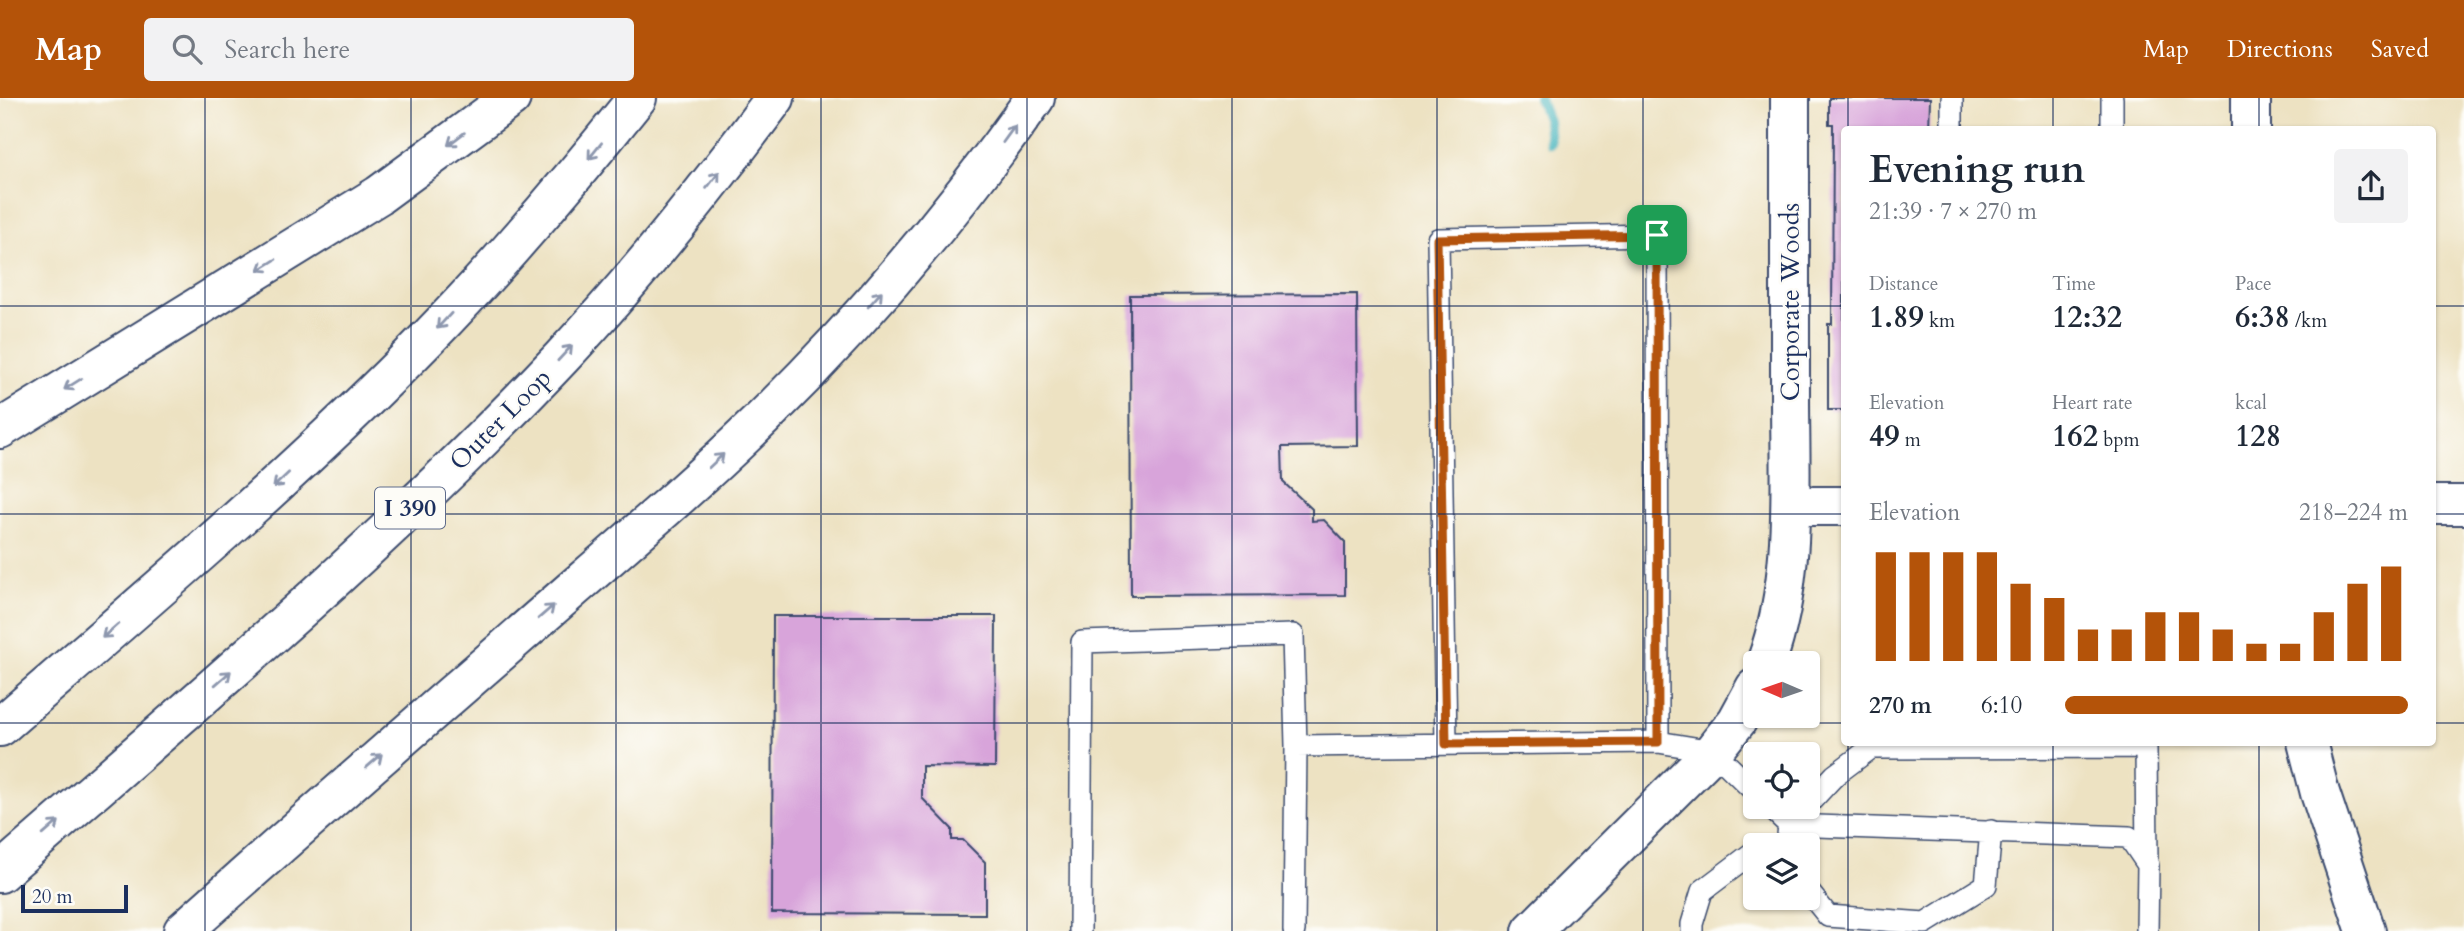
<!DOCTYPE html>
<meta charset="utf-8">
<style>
body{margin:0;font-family:Cardo,serif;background:#f2f2f3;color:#1f2937;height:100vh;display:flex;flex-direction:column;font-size:26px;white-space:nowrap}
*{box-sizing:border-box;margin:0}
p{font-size:23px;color:#747a83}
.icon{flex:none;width:38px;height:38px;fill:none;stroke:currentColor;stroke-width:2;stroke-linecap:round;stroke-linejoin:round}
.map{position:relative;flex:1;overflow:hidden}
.details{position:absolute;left:1841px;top:28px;width:595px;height:620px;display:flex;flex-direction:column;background:#fff;border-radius:7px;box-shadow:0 2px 5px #0004}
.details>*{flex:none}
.needle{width:46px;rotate:272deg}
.fabs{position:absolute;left:1743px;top:553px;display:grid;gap:14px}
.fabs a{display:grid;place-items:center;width:77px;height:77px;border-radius:7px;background:#fff;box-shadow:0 2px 5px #0004;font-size:35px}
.scale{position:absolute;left:21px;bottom:18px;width:107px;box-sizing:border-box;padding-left:7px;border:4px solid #1b2f5e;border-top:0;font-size:19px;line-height:24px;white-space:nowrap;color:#1b2f5e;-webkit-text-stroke:5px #fdfcf7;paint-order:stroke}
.pin{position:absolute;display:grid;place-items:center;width:60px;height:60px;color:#fff;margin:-30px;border-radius:14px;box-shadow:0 4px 10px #0006}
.round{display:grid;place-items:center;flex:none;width:74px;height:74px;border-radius:7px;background:#f2f2f3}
.head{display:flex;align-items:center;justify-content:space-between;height:119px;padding:0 28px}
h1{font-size:38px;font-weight:600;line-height:52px}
.stats{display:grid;grid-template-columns:repeat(3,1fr);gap:10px;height:119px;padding:7px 28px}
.stats div{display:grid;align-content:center}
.stats b{font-size:30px;font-weight:600}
.stats small{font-size:19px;font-weight:400}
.stats p{font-size:19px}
.chart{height:196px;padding:14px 28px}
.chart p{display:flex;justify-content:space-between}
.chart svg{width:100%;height:126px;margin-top:7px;stroke:#b45309;stroke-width:6}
ul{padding:0 28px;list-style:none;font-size:23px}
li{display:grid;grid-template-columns:112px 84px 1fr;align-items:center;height:52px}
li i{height:18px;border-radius:9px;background:#b45309}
header{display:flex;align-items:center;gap:42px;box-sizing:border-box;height:98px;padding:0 35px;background:#b45309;color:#fff}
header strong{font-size:33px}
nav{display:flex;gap:38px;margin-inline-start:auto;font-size:24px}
.search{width:490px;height:63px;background:#f2f2f3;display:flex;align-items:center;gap:18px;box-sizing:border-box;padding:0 24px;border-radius:7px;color:#747a83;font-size:26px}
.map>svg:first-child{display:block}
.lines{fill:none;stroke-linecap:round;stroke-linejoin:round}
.stream{stroke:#44b4bd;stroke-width:10}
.building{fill:#d8a4da}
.service-casing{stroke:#3a4a6d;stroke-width:24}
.minor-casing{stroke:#3a4a6d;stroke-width:42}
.tertiary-casing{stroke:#3a4a6d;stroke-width:42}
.motorway-casing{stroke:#3a4a6d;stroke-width:42}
.service{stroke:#fff;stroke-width:21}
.minor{stroke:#fff;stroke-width:38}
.tertiary{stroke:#fff;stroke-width:38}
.motorway{stroke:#fff;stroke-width:38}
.oneway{stroke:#8d97ae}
.route-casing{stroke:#fff;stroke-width:14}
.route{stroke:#b45309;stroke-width:9}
.grid{fill:none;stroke:#1b2f5e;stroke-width:2;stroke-opacity:0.55}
.labels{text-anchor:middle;stroke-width:5;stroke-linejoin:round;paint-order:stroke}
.shield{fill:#fdfcf7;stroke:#5f6c8c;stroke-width:2}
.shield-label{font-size:24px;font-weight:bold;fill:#1b2f5e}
.street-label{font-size:26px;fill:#1b2f5e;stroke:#fdfcf7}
</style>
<header>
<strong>Map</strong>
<div class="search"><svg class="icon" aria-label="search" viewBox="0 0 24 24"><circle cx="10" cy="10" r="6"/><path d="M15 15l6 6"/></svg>Search here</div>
<nav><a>Map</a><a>Directions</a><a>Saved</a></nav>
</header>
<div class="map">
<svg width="2464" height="833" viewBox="0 0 2464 833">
<rect width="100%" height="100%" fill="#fdfcf7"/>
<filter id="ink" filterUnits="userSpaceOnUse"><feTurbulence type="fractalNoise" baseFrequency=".0143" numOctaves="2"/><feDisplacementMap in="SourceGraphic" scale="14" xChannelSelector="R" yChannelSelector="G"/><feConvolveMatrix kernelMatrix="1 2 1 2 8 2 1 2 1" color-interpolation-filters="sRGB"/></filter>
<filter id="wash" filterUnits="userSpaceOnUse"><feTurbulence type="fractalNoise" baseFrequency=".00686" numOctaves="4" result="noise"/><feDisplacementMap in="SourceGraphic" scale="28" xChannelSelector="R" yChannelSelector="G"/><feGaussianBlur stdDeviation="1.57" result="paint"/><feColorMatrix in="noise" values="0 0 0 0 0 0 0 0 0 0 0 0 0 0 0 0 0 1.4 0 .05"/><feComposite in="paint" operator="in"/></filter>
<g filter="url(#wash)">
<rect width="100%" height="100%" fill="#ede2c2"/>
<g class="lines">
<path class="stream" d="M1539,0l9,23 2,22"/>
</g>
<g id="blocks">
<path class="building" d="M1829,0h101l-1,32h-85v280h-16v-86h4l1,-200h-4z
M1357,196l1,152 -76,1 1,35 29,27v12l12,-1 21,22v53l-214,1 -1,-301z
M773,518h223l-1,151 -73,-1v32l30,31v11h11l22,22v52l-213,-1z"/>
</g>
</g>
<g filter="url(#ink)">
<use href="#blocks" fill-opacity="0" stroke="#3a4a6d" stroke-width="2"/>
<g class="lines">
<defs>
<path id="service" d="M1952,0v32
M2112,0v32
M1446,646l-8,-505 219,-4 1,507
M1296,648l362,-4 55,9 42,41
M2146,649l1,117
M1808,706l27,-29 36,-27 275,-1v-5
M1770,709l19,18
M1787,747l2,-20 340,12 19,28 -1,66
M1808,793l20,25 97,7 61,-38 5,-54
M1080,833l2,-289 211,-7 3,111 -2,185
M1692,833v-7l10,-33 53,-40"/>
<path id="minor" d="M2432,407h32
M1791,408h53
M1766,565c31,-85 24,-178 24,-268 0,-99 0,-198 0,-297
M1532,833l181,-180 24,-30 18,-33"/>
<path id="tertiary" d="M2251,32v-32
M2307,644l13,51 46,138"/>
<path id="motorway" d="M0,331l379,-234 132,-97
M0,629c145,-126 293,-251 428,-389 74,-76 143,-157 209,-240
M0,775c191,-167 387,-331 561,-515 77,-82 147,-170 214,-260
M183,833c106,-95 213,-188 320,-281 87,-77 177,-151 260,-232 100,-98 191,-206 272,-320"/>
</defs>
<use href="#service" class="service-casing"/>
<use href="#minor" class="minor-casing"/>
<use href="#tertiary" class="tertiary-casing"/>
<use href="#motorway" class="motorway-casing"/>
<use href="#service" class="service"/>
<use href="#minor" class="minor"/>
<use href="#tertiary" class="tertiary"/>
<use href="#motorway" class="motorway"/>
</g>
<defs><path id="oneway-shaft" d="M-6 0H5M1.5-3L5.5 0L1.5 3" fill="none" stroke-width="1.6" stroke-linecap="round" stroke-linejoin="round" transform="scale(1.75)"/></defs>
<g class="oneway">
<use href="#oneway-shaft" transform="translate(1009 36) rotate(-54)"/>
<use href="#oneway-shaft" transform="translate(456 41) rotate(143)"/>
<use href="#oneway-shaft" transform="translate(595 53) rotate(129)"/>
<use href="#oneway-shaft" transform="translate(713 82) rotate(-52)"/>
<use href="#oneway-shaft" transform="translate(267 167) rotate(148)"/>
<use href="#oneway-shaft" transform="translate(875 201) rotate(-49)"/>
<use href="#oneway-shaft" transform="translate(444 223) rotate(133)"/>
<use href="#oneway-shaft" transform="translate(565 255) rotate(-47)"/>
<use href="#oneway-shaft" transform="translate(73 286) rotate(148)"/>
<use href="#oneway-shaft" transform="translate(716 363) rotate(-43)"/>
<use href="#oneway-shaft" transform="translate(281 382) rotate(137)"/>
<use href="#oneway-shaft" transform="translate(546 514) rotate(-41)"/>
<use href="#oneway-shaft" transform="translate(110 533) rotate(139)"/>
<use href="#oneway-shaft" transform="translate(223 580) rotate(-41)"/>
<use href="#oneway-shaft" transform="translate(374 663) rotate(-41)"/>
<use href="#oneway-shaft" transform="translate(51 730) rotate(-41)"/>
</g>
</g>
<g class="lines" filter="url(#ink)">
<defs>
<path id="route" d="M1657,137l1,507 -212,2 -9,-505z"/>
</defs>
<use href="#route" class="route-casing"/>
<use href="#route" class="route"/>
</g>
<path class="grid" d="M205,0v833M411,0v833M616,0v833M821,0v833M1027,0v833M1232,0v833M1437,0v833M1643,0v833M1848,0v32M2053,0v32M2259,0v32M0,208h1844M2432,208h32M0,416h1844M2432,416h32M0,625h1844M2432,625h32M1848,644v189M2053,644v189M2259,644v189"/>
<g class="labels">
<rect class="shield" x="375" y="389.5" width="70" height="41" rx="5"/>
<g class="shield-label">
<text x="410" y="418">I 390</text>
</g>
<g class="street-label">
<text transform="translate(1790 204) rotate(-90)" y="9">Corporate Woods</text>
<text transform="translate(500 321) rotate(-45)" y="9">Outer Loop</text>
</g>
</g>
</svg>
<div class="fabs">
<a><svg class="needle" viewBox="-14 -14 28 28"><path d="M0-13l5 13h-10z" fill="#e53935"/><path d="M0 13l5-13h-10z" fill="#747a83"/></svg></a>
<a><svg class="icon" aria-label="locate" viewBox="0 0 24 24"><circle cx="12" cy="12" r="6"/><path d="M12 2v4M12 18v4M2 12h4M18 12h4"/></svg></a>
<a><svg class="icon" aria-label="layers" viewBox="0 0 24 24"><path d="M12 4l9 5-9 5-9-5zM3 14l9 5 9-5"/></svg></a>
</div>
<div class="scale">20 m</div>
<div class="pin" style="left:1657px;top:137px;background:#1e9e55"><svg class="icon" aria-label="arrive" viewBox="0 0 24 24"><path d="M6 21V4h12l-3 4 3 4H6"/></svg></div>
<section class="details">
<div class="head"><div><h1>Evening run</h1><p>21:39 · 7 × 270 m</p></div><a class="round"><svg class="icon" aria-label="share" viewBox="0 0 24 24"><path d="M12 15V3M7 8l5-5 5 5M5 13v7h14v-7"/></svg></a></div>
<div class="stats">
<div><p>Distance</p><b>1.89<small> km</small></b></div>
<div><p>Time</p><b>12:32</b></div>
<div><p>Pace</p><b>6:38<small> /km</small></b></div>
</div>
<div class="stats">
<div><p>Elevation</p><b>49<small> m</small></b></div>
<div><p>Heart rate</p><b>162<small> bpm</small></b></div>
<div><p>kcal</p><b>128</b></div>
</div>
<div class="chart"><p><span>Elevation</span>218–224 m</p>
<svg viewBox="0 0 160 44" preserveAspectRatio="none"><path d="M5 44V6M15 44V6M25 44V6M35 44V6M45 44V17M55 44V22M65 44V33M75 44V33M85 44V27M95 44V27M105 44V33M115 44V38M125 44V38M135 44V27M145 44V17M155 44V11"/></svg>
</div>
<ul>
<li><b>270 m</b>6:10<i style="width:100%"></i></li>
</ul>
</section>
</div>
